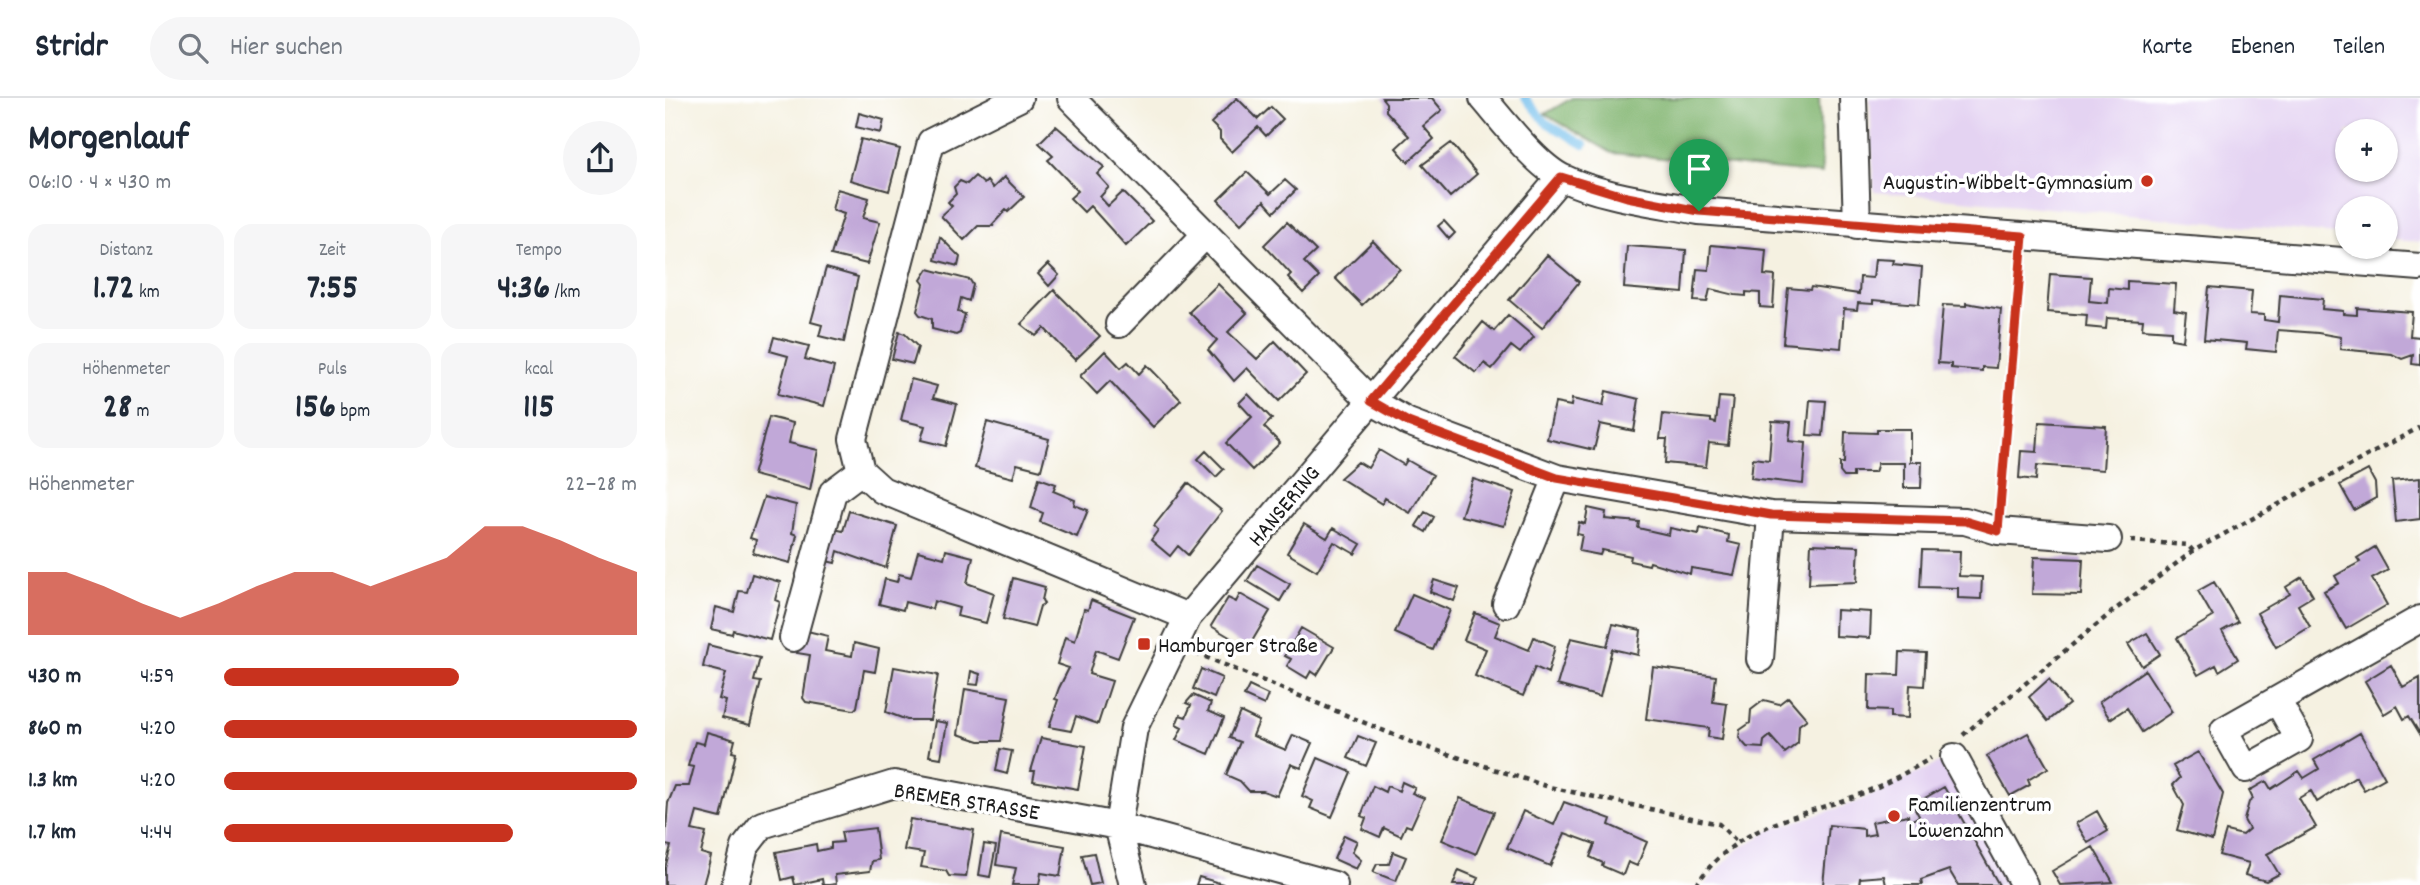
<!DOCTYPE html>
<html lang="de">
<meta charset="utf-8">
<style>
body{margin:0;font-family:Dekko,sans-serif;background:#f6f6f7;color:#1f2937;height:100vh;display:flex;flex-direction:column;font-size:26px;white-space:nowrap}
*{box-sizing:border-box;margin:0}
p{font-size:23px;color:#747a83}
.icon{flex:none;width:38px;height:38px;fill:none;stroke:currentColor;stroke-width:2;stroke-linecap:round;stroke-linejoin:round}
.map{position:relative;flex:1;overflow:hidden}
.drawer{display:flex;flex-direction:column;background:#fff;width:665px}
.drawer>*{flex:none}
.tools{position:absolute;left:1670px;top:21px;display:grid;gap:14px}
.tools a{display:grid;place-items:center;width:63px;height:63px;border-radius:50%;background:#fff;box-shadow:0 2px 5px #0004;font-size:35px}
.pin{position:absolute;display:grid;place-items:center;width:60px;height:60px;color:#fff;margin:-72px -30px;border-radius:50% 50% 50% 0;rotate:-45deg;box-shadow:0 0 7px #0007}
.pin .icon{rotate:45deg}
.round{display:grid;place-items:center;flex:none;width:74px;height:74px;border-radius:37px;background:#f6f6f7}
.headline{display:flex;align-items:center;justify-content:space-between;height:119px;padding:0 28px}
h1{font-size:38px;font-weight:700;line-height:52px}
.metrics{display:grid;grid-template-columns:repeat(3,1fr);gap:10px;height:119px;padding:7px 28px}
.metrics div{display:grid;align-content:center;border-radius:18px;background:#f6f6f7;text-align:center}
.metrics b{font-size:35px;font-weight:700}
.metrics small{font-size:19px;font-weight:400}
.metrics p{font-size:19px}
.chart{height:196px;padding:14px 28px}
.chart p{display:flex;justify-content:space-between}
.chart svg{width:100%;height:126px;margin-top:7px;fill:#c8321e;opacity:.7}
ul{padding:0 28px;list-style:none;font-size:23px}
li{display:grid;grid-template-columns:112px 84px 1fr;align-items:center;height:52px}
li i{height:18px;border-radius:9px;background:#c8321e}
header{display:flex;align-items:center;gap:42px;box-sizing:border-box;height:98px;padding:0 35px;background:#fff;border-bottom:2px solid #e0e1e3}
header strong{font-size:33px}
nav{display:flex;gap:38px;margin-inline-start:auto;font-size:24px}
.search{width:490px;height:63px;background:#f6f6f7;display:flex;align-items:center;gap:18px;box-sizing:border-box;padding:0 24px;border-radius:38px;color:#747a83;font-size:26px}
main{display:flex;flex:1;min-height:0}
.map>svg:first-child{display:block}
.built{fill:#e4d3f2;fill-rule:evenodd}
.forest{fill:#83b672;stroke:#506947;stroke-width:2}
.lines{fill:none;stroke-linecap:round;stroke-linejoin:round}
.stream{stroke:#73bfec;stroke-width:8}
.building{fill:#c1a8d8}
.minor-casing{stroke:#3d3c3a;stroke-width:30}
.path{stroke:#3d3c3a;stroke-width:4.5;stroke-dasharray:5 5;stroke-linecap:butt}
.minor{stroke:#fff;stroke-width:26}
.route-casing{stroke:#fff;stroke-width:14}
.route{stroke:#c8321e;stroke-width:9}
.poi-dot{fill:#c8321e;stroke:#fff;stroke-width:2.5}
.labels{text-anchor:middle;stroke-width:7;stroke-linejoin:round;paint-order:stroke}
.poi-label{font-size:23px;fill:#1c1c1c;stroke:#fff;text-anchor:start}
.street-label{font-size:23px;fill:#1c1c1c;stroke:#fff}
</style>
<header>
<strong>Stridr</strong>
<div class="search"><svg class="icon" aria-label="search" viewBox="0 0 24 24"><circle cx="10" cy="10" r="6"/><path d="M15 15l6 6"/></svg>Hier suchen</div>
<nav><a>Karte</a><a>Ebenen</a><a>Teilen</a></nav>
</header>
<main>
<section class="drawer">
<div class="headline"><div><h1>Morgenlauf</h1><p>06:10 · 4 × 430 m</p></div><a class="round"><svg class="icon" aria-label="share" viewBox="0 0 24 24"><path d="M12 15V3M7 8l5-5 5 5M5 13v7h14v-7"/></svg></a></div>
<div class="metrics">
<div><p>Distanz</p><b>1.72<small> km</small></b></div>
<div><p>Zeit</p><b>7:55</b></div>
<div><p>Tempo</p><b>4:36<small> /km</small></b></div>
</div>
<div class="metrics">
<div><p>Höhenmeter</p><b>28<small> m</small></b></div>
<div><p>Puls</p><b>156<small> bpm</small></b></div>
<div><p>kcal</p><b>115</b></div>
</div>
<div class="chart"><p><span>Höhenmeter</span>22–28 m</p>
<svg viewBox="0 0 160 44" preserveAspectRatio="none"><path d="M0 44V22L10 22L20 27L30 33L40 38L50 33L60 27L70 22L80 22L90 27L100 22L110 17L120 6L130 6L140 11L150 17L160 22V44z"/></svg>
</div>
<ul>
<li><b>430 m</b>4:59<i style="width:57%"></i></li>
<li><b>860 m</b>4:20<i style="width:100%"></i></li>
<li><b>1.3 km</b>4:20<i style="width:100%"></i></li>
<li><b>1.7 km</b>4:44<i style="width:70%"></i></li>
</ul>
</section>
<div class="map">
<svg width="1755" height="787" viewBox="0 0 1755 787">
<rect width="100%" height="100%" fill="#fff"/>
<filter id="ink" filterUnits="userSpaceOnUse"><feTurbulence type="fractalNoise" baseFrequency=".0143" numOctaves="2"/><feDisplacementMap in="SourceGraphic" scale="14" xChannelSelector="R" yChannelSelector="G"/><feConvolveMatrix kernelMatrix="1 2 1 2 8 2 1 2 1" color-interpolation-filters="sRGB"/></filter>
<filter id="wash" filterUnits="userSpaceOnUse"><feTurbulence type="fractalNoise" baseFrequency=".00686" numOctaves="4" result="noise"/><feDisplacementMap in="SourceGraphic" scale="28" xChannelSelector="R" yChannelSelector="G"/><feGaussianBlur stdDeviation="1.57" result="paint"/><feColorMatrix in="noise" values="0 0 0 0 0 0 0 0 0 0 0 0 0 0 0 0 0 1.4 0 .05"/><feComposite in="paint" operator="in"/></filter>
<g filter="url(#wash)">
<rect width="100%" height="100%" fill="#f5f1e1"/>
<path class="built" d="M1205,0h550v144l-35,-3v-31h-38v27l-473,-43zM1682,33h38v39h-38z
M1278,663l70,124h-309l33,-35 35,-21 85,-27z"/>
<path class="forest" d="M907,0h247l3,76 -210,-21 -67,-39z"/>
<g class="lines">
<path class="stream" d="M860,0l20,24 39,23"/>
</g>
<g id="blocks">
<path class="building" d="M572,0l21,21 13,-12 12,12 -17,17 -8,-9 -26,25 -12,-13v-7l-9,-9z
M717,0h50l10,12 -19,16 11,13 -26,23 -12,-14 13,-12 -23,-25v-8z
M194,15l25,7 -3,13 -25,-6z
M391,28l48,41 -7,7 12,13 -9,10 8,9 15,-14 29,29 -26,25 -36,-40 -6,6 -14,-14 8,-7 -30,-31 5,-4 -14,-13z
M196,41l39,10 -11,42 -39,-11z
M786,45l26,31 -27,23 -28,-32z
M582,74l23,22 15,-14 11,10 -22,22 -10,-11 -23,23 -23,-24z
M310,78l9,8 3,-3 6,7 11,-11 20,20 -16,15 -2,-2 -14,15 2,1h-16l-14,14 -23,-24 11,-10 -4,-4 8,-8 -2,-7 6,-6 7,3z
M172,91l32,9 -6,20 17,4 -13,42 -36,-9 13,-41 -12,-4z
M779,123l11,12 -6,6 -11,-13z
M622,124l29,29 -12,11 15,15 -16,16 -15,-16 3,-3 -27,-29z
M275,139l20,20 -2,9 -23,-6z
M708,143l27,28 -38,36 -27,-27z
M1046,147l55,5 -2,25 11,1 -2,32 -13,-1v-14l-14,-1v4l-11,-1 -25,-6 -3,13 -13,-1 3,-32 12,1z
M962,148l59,4 -3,43 -59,-5z
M882,157l32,27 -37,46 -33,-28z
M1210,161l19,1 -1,4 29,3 -3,37 -46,-4v4l-15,-1 -1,7 -13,-1 -3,39 -58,-5 5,-55 22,2 1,-3 48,7 1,-17 13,1z
M383,166l11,11 -10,11 -11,-12z
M161,170l32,9 -14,65 -25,-6 3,-11 -11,-3z
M263,171l42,11 3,5 -4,16 -8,-3 -3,14 7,2 -5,19 -4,2 -24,-6v-10l-12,-4 -3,-4 7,-27 -3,-4z
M1385,176l41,3 -2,24 19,2 1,-15 18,2v-9l49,3 -2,26 12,2 -3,29 -12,-2v-8l-29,-2 1,-9 -36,-2 -1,11 -20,-2 1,-12 -40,-3z
M553,186l29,29 -19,19 29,27 18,-18 31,33 -27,27 -32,-33 -13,13 -26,-31 9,-10 -28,-28z
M1544,189l43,4 -2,23 14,1v5l14,2 2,-27 43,4 -1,10 21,2v3l14,1v-7l55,4 -2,24 10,1v28l-8,-1 1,-9 -11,4 -10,-5 -52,-5 1,-12 -23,-4 -40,-3 -2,22 -30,-3 1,-6 -43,-4z
M389,192l46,46 -25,24 -31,-32 -8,8 -15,-12z
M1301,205l35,6 -5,59 -14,-1v4l-31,-3v-4l-13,-1 5,-58 23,1z
M843,217l26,22 -14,16 -9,-7 -19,23 -8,-6 -8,10 -21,-17 28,-34 11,9z
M234,234l6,2 13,13 -5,17 -21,-5z
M109,239l35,9 -4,13 29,8 -10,39 -46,-12 10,-38 -18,-5z
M440,253l16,17 7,-6 11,12 8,-9 34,35 -28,27 -43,-46 -13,13 -17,-18z
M246,281l26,7 -4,12 24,6 -11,42 -25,-6 4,-14 -24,-6z
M941,293l33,8 -5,32 -34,-7 -6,26 -47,-11 8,-36 16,3 1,-7 31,7z
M583,296l24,25 -8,8 16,16 -28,27 -26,-27 26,-26 -13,-14z
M1054,299l14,1 -5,47 -19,-2 -3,24 -41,-4 2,-24h-7l3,-25 48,5v3l5,1z
M1145,302l16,1 -3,35 -16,-1z
M104,319l24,6 -4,20 29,7 -8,40 -57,-15z
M1107,323l19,1 -2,19 17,2 -3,41 -52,-6 2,-20 16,2z
M322,324l62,17 -8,31 -24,-6 -4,14 -38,-10z
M1374,324l67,4 -3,44 -66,-5 -1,15 -17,-2 2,-27 16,1z
M1212,331h33v33h12l-1,26h-17v-25h-26l-3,9h-22v5h-9l-4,-5v-9h4l1,-31 32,1z
M714,352l25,15 3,-5 26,15 -23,38 -25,-15 -3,6 -42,-26 18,-16 10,6z
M541,353l18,18 -8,8 -18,-18z
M1703,372l7,13 1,15 -22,12 -14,-25z
M374,380l17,6 -3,7 22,9 -1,5 14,5 -11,27 -37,-15 3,-9 -12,-5z
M1755,380v41l-24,3 -4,-41z
M808,381l42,13 -11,34 -43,-10z
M523,385l34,28 -34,44 -10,-9 -8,10 -19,-16 7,-10 -4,-4z
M99,399l32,8 -4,28 5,2 -7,28 -37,-10 3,-13 -6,-2z
M923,410l18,4 -1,7 34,3 -1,6 31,7 1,-7 29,6 1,-6 29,7 -1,7 13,3 -7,30 -43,-7 -1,6 -40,-12 -1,3 -19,-4 1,-5 -29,-6 -2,5 -21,-4 3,-16 -5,-1 2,-12 6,2z
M184,413l48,15 -11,42 -48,-17 -3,12 -13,-3 8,-32 13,3z
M760,414l9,5 -8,15 -10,-6z
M639,426l23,14 6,-10 28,16 -6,10 -21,-12 -17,29 -30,-18z
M1146,446l48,2 -2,36 -48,2z
M1710,449l13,23 -16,9 15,26 -41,24 -22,-38 15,-8 -4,-7 25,-14 -3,-4z
M281,452l27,7 -6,26 27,10 -8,30 -29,-7 2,-8 -25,-7 -2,8 -27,-7 -2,8 -24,-6 6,-25 12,3 2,-8 12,3 7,-26 26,7z
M1257,452l38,1 -1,25 23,1 -1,22 -23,-1v-10l-38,-1z
M1369,459l49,2 -2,36 -49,-1z
M592,467l33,19 -10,17 -33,-20z
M87,476l28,8 -5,18 5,2 -10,38 -37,-10 -1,4 -21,-5 5,-22 18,5 5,-21 8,1z
M1637,479l11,19 -15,9 12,22 -34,20 -19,-34 33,-19 -4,-7z
M348,480l32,9 -3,13 2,4 -4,2 -6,21 -31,-8z
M769,482l25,8 -5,13 -24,-9z
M1549,484l24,40 -16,9 16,28 -19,12 -3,-6 -18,10 -21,-37 36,-21 -15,-26z
M575,496l30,17 -22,37 -37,-22 17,-28 8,4z
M747,496l38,16 -17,40 -38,-17z
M426,502l43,17 -16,41 -22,-8 -7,24 23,7 -14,43 -22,-8 -5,15 -22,-4 9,-27 -3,-1 4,-11 10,-20 -12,-4 8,-27 10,4 9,-32 4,1z
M1171,512l35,2 -1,26 -35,-2z
M810,515l25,10 -5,13 34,14 5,-13 21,9 -7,27 -13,-6 -12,29 -48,-20 11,-27 -22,-9z
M948,526l28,6 -3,25 -26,-6 -12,48 -43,-12 14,-47 36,8z
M636,530l33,19 -17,28 -6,-4 -4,7 -20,-12 4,-7 -6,-3z
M138,532l25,6 -3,15 27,5 2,-13 25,6 -4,23 -11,-2 -7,37 -3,3 -48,-8 -3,-4 7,-43 -13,-2z
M1482,535l13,21 -18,12 -14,-22z
M43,547l52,13 -6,23 7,1 -11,43 -28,-7 4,-17 -7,-2 7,-26 -23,-6z
M1235,554l26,1 -2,33 -14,-1 -2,33 -18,-1v-6l-22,-1 1,-36 30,1z
M1726,567l12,22 17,-9v56l-11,-18 -5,3 -7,-13 -13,8 -19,-33z
M229,569l44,8 -8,45h-23l-21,-8z
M988,569l63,9 -3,26 14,2 -5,35 -14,-2 1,-9 -63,-9z
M536,571l21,9 -8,20 -21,-9z
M1480,572l27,42 -30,20 -15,-24 -17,11 -11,-17z
M306,573l9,3 -2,11 -9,-1z
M1384,581l20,25 -21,17 -19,-24z
M584,588l19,9 -4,10 -20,-9z
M300,591l44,8 -8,44h-22l-21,-7z
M528,597l18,8 -3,8 16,7 -15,36 -33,-14 6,-12 -6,-3 4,-10 6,2 5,-12 -5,-2z
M1123,599l19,22 -8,6 -1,18 -13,10 -15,-17 -6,5 -1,7 -16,-1 -8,-9 1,-8 10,-7 1,-13 13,-10 15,4z
M575,614l19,9 -6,15 16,7 17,7 7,-15 19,8 -11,25 -10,-4 -14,32 -14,-5h-14l-9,-10 -14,-6 14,-33 -11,-4z
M270,623l12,2 -6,35 -12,-2z
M42,634l28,8 -3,12 4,1 -15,65 -24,-6 -5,18 14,3 -5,20 10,3 -8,29h-38v-17l6,-22 -6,-1 3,-42 7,-17h14l5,-19 -6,-1 7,-24 9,2z
M1363,635l20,35 -20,12 2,5 -20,11 -23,-40z
M1695,635l25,45 -21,12 -8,-13 -39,25 -6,-11 -12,7 17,29 -49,27 12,20 -13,7 -21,-6 4,-12 -30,-8 7,-24 16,4 7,-6 -5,-9 5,-18 4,-3 -4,-8 17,-10 5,8 28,-18 5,7 15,-9 -5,-9z
M693,638l18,7 -10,23 -18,-8z
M376,640l45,8 -8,43 -45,-8 2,-10h-4z
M335,651l12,2 -5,23 -11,-3z
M1533,654l25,42 -11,46 -35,-10 7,-25 -11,-20 7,-7 -7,-12z
M653,660l33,14 -19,45 -22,-9 3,-7 -11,-5z
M737,684l13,6 -3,5 12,5 -13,29 -5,-2 -5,11 -17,-8 -4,9 -18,-8 4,-11 -5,-2 12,-30 12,6 2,-6 12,5z
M1279,689l55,98h-41l-9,-15 -28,10 1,5h-36l-2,-9 -24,2 -1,7h-36l6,-60 35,4v7l11,-2 -3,-12 36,-7 1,7 10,-6 -6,-11z
M795,700l34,14 -18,42 -34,-14z
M899,704l47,17 -2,6 38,17 -10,24 -9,-4 -5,13 -21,-9 1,-3 -13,-6 5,-13 -30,-11 -15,33 -43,-18 16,-37 31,14z
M1432,713l11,20 -20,12 -12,-20z
M245,721l64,11 -8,47 -17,-1 -3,-5 -25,-4 3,-14 -20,-3z
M210,730l4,32 -7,1 -2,10 -35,4 1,9 -7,1h-6l-1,-6 -27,6 -2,-8 -11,3 -6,-28 40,-8 1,7 14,-3v-5l12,-1 -2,-10z
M336,737l64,11 -5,30 -19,-3 -2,12h-27l4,-17 -20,-3z
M679,737l13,6 -5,11 9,8 -5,9 -22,-10z
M319,746l12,2 -6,31 -11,-2z
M1428,749l20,35 -53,3 -8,-14z
M728,754l13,5 -10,24 -23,-9 4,-8h12z
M429,755l7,30 -11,2 -8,-30z
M794,772l19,8 -3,7h-22z
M534,779l24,7v1h-27z"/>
</g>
</g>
<g filter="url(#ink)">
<use href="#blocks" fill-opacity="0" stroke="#3d3c3a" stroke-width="2"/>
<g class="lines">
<defs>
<path id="minor" d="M354,0l-88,44 -78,297 8,32 21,19 306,127
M406,0l300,303 37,21 149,56 214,37 194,6 33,10 110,8
M818,0c19,22 54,68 80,80 36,18 95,25 136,33l721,56
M1188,0l4,127
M454,226l87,-90
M841,506l51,-126
M128,540l40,-146 28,-21
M1095,561l11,-144
M1612,602l22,39 -53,30 -22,-39 196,-111
M1289,659l70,128
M70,787l10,-38 17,-22 132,-41 224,42 216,59
M468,787l-15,-59 16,-98 54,-111 373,-440"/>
</defs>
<use href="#minor" class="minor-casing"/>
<path class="path" d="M1335,407l21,-245
M1466,443l57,4 5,6
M531,555l215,89 138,45 170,37 18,18
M1298,637l149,-123 81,-61 227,-124
M1031,787c38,-58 97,-67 157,-88 27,-10 53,-24 78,-39
M1754,787h1"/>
<use href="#minor" class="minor"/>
</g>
</g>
<g class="lines" filter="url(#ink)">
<defs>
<path id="route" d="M896,79l66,20 72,14 324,25 -25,295 -33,-10 -194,-6 -214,-37 -149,-56 -37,-21z"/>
</defs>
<use href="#route" class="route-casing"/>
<use href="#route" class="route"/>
</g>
<g class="poi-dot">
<circle cx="1482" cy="83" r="7"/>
<rect x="472" y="539" width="14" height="14" rx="3.5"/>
<circle cx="1229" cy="718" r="7"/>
</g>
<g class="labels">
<g class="poi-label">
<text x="1468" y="91" text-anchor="end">Augustin-Wibbelt-Gymnasium</text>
<text x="493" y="554">Hamburger Straße</text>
<text x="1243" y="713">Familienzentrum<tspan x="1243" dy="26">Löwenzahn</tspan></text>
</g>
<g class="street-label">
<text transform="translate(618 407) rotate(-50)" y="8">HANSERING</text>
<text transform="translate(302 702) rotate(9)" y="8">BREMER STRASSE</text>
</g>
</g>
</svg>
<div class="tools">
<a>+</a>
<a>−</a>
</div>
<div class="pin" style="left:1034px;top:113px;background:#1e9e55"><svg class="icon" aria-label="arrive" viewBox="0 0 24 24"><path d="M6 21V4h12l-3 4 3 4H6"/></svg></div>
</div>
</main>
